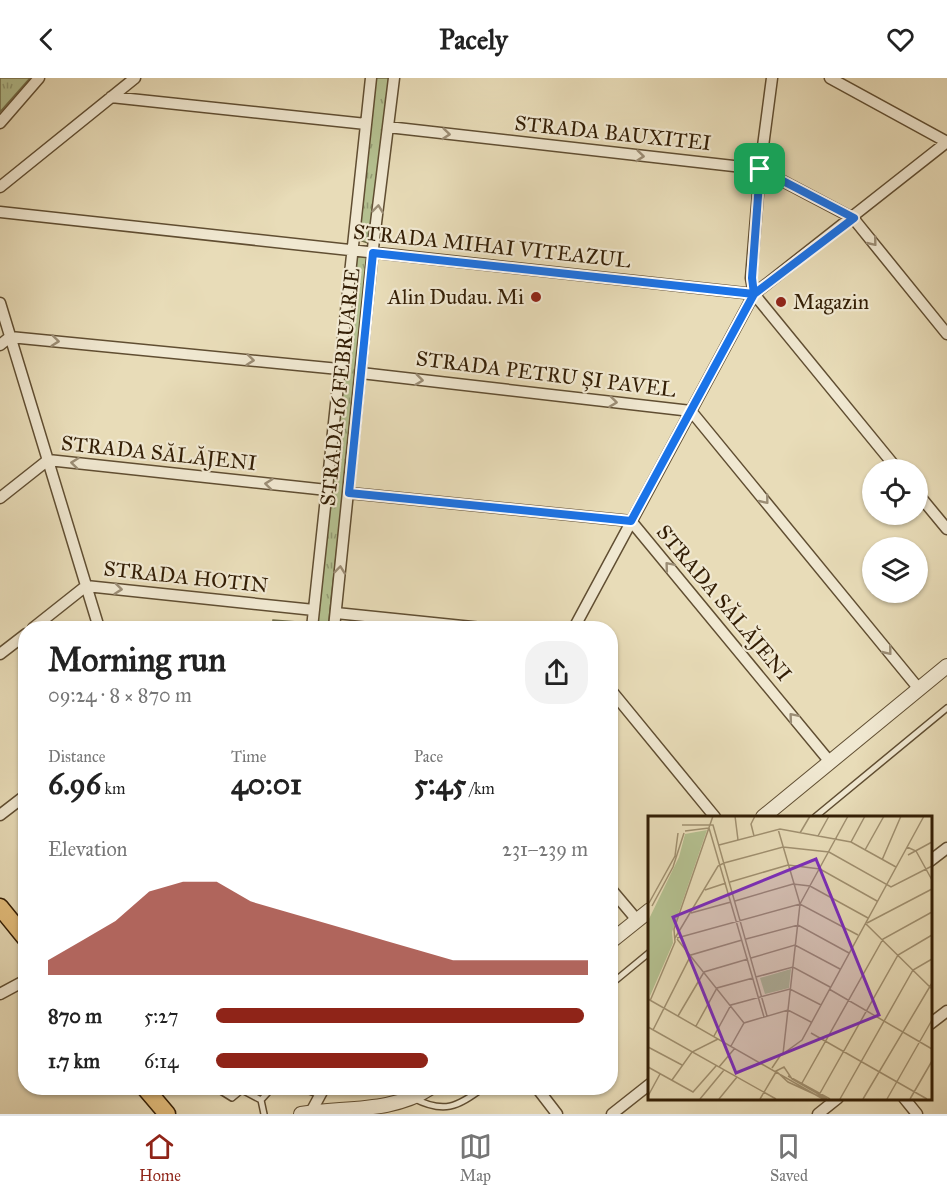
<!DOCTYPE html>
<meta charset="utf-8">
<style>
body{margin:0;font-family:"IM FELL Great Primer",serif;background:#f2f2f2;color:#222;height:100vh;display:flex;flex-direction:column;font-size:22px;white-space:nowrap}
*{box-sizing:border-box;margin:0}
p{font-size:20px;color:#767676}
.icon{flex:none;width:33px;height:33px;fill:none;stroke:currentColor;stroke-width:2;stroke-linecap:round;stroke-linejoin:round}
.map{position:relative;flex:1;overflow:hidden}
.details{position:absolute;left:18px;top:543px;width:600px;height:474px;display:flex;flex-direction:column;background:#fff;border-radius:24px;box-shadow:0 2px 4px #0004}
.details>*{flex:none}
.fabs{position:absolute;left:862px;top:381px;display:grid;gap:12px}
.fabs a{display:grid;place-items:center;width:66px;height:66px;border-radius:50%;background:#fff;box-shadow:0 2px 4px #0004;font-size:30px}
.pin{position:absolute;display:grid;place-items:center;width:51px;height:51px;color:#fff;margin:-26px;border-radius:12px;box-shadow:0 3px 9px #0006}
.round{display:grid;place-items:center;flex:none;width:63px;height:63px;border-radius:24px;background:#f2f2f2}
.headline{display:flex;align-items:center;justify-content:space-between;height:102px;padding:0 30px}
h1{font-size:33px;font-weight:800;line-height:45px}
.figures{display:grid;grid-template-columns:repeat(3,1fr);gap:9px;height:102px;padding:6px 30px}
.figures div{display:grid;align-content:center}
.figures b{font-size:30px;font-weight:800}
.figures small{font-size:16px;font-weight:400}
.figures p{font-size:16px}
.chart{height:168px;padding:12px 30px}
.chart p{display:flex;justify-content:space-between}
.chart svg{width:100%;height:108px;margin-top:6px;fill:#8f2418;opacity:.7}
ul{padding:0 30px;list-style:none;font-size:20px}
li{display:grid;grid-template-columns:96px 72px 1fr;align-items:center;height:45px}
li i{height:15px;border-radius:8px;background:#8f2418}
header{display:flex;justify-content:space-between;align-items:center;height:78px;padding:0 30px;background:#fff;font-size:27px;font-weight:800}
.dock{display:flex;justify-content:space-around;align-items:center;height:84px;border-top:2px solid #e0e0e0;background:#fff;font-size:16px;color:#767676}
.dock a{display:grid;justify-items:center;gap:3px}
.dock .current{color:#8f2418}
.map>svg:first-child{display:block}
.grass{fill:url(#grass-tufts);stroke:#746f4a;stroke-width:1.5}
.park{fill:url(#park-crowns);stroke:#746f4a;stroke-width:1.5}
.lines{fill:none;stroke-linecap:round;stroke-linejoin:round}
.service-casing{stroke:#604e32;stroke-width:8}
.minor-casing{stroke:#604e32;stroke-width:13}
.tertiary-casing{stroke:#604e32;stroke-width:16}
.primary-casing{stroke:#331e05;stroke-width:19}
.service{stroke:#f0e8d1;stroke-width:5}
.minor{stroke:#f0e8d1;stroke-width:10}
.tertiary{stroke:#f0e8d1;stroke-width:14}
.primary{stroke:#e4be7c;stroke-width:16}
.oneway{stroke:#9b8d75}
.route-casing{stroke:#fff;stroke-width:12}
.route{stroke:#1a73e8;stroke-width:8}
.poi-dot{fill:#8f2418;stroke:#f0e8d1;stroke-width:2}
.labels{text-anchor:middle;stroke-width:4.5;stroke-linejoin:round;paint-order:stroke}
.street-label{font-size:21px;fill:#331e05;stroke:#f0e8d1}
.poi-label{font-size:21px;fill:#331e05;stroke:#f0e8d1;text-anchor:end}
.inset-road{fill:none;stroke:#a09070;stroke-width:1.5}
.view{fill:#7b2cbf;fill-opacity:0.15;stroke:#7b2cbf;stroke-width:3}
.inset-edge{fill:none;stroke:#331e05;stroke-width:3}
</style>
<header><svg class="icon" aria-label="back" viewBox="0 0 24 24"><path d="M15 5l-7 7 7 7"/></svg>Pacely<svg class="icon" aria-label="heart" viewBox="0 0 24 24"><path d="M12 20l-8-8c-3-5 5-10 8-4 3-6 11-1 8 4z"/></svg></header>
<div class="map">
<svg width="947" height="1036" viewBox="0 0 947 1036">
<defs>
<pattern id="grass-tufts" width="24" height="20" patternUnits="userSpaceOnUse" patternTransform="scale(1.5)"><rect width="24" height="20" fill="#b4c090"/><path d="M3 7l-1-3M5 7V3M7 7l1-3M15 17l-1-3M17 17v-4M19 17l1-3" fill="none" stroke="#939b74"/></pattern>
<pattern id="park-crowns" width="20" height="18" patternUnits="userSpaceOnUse" patternTransform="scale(1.5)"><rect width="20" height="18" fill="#b4c090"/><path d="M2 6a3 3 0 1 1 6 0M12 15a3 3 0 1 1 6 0" fill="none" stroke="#939b74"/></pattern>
</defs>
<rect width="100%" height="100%" fill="#e8dcb8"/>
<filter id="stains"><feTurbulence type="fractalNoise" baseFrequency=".00333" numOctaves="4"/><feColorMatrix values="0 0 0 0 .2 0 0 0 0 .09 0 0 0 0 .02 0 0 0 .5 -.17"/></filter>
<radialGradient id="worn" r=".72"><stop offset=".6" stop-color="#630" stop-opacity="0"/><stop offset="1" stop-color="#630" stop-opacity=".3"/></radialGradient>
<path class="grass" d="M0,0h30l-30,34z
M376,0h13l-17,158 -4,7 -9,-3v-5z
M362,172l7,10 -41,368h-14l41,-372z"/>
<path class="park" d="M273,542l24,2v6h-25z"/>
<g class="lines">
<defs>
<path id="service" d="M815,739l132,-109
M610,907l40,-33
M216,1010l16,10 12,-10
M301,1010l19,7
M242,1012l19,10
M413,1020c31,16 44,9 70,-10
M264,1036l-3,-14 11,-12"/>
<path id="minor" d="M830,0l117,64
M111,19l255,27
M0,45l39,-45
M388,49l372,42 93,49 94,116
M0,109l135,-109
M0,134l754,82 144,176
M754,216l193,-152
M0,225l99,325
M0,267l10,-8 329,32
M361,295l330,38 228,278
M349,415l282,28 199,241
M918,416l29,35
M0,420l48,-38 279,30
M336,535l146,15
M33,550l53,-42 228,24
M312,550l59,-550
M334,550l40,-389 20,-161
M574,550l180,-334 -3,-16 9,-109 12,-91
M0,576l26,-20
M610,611l105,128
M0,737l26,-20
M930,783l17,-13
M610,810l27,32
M0,916l26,-14
M930,946l17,-13
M537,1010l20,26
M904,1020l13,16
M311,1034l13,-24
M612,1036l38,-30
M818,1036l20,-16"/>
<path id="tertiary" d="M763,739l184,-151
M610,864l40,-32
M301,1036c43,-7 91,-1 129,-26"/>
<path id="primary" d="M0,829l26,32
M145,1010l22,26"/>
</defs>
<use href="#service" class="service-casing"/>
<use href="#minor" class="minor-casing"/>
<use href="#tertiary" class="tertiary-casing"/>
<use href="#primary" class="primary-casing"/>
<use href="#service" class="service"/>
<use href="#minor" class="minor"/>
<use href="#tertiary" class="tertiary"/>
<use href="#primary" class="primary"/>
</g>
<defs><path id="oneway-chevron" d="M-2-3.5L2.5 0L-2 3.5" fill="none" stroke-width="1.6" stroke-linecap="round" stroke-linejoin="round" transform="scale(1.5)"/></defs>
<g class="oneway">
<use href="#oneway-chevron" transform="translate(446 56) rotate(6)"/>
<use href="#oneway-chevron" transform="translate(640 78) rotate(6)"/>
<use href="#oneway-chevron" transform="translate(378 131) rotate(-83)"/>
<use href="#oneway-chevron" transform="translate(873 164) rotate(51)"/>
<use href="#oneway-chevron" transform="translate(55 263) rotate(6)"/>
<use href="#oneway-chevron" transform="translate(250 282) rotate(6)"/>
<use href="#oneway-chevron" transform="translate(419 302) rotate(7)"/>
<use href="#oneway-chevron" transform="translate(613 324) rotate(7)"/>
<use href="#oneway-chevron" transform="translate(75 385) rotate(-174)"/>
<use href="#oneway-chevron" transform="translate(269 406) rotate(-174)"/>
<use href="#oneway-chevron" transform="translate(765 422) rotate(51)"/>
<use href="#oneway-chevron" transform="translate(669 488) rotate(-130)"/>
<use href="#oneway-chevron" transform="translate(340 492) rotate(-84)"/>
<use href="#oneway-chevron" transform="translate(118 511) rotate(6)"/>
<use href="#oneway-chevron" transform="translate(888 573) rotate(51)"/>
<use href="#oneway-chevron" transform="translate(793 639) rotate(-130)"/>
</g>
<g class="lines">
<defs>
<path id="route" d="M760,91l-8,109 2,16 -381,-41 -24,240 282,28 123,-227 100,-76 -94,-49"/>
</defs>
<use href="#route" class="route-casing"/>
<use href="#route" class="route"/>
</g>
<g class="poi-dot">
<circle cx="536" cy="219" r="6"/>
<circle cx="781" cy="224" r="6"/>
</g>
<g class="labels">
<g class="street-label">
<text transform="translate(613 55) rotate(6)" y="7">STRADA BAUXITEI</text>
<text transform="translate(492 168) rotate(6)" y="7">STRADA MIHAI VITEAZUL</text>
<text transform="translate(546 296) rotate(7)" y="7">STRADA PETRU ȘI PAVEL</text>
<text transform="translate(340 309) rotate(-84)" y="7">STRADA 16 FEBRUARIE</text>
<text transform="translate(159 375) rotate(6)" y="7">STRADA SĂLĂJENI</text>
<text transform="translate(186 499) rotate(6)" y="7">STRADA HOTIN</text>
<text transform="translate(724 525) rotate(50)" y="7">STRADA SĂLĂJENI</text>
</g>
<g class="poi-label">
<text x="524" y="226">Alin Dudau. Mi</text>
<text x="793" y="231" text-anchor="start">Magazin</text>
</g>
</g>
<g transform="translate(648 738)">
<rect width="284" height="284" fill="#e8dcb8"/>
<path d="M59,14l-35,102 1,11 -23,53 -2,-75 31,-64 6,-23z" fill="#b4c090"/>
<path d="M143,153l-2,19 -24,6 -5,-16z" fill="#b4c090"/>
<path class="inset-road" d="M87,0l3,24M34,9h31l54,191M61,12l55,189M130,13l22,75 -17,150M37,15l24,-3M152,17l10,-17M106,20l-3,-12 4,-8M170,20l11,-20M203,26l14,-26M71,29l61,-16 71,13 45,25M259,31l9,4 16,29M217,34l19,-34M260,39l24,-13M234,44l19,-44M82,66l58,-17 32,4 57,32M57,74l21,-7M87,85l58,-17 17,2 58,32M1,87l26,-47 3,-23M152,88l48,-88M4,90l21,-39 11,-34M43,97l40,-11M217,107l67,66M219,107l65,-34M27,122l43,-72 6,-3 59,-16 46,5 62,35 41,-21M29,122l123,-34 58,31M29,123l67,84M98,123l52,-14 51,28M103,142l44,-13 45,24M108,161l37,-10 37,20M181,173l103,60M0,183l175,100M2,185l25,-59 -1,-13 39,-113M30,200l26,-44 44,-13M48,210l21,-38 36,-10M0,211l128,72M5,214l38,-75 51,-15M163,217l116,66M66,220l17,-31 59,-16 31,16M83,230l13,-23 44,-13 23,12M0,231l34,18M0,251l45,25 23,-26M71,251l16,-19M124,252l8,-12 22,-16 122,-224M140,260l42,23M24,264l20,-28 26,-13M154,267l81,-144 49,-27M171,279l79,-140 34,-20M0,280l12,-22M52,283l24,-29M71,283l18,-22M112,283l16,-27M177,283l-37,-17 -12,-11 8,-4 8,12 35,20M192,283l73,-129 19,-11M215,283l69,-116M239,283l45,-79M262,283l22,-38"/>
<path class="view" d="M168,43l63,156 -143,58 -63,-156z"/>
<rect width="284" height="284" class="inset-edge"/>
</g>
<rect width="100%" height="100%" filter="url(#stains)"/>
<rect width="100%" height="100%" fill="url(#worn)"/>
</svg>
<div class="fabs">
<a><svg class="icon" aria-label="locate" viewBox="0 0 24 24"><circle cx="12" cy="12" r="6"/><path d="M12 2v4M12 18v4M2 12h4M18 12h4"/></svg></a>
<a><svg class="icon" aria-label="layers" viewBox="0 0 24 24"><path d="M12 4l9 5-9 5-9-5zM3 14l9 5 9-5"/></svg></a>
</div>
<div class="pin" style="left:760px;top:91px;background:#1e9e55"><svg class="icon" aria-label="arrive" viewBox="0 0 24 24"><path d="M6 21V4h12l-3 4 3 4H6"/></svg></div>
<section class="details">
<div class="headline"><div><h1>Morning run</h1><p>09:24 · 8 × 870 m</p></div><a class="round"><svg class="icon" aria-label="share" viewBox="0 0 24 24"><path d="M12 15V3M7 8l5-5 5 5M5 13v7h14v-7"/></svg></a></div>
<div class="figures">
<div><p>Distance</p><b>6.96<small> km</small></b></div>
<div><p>Time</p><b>40:01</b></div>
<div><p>Pace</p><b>5:45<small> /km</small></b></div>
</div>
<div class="chart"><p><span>Elevation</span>231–239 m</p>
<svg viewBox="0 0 160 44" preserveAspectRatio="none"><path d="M0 44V38L10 30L20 22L30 10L40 6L50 6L60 14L70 18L80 22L90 26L100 30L110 34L120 38L130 38L140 38L150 38L160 38V44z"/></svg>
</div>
<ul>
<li><b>870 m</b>5:27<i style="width:99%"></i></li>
<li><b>1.7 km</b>6:14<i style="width:57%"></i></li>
</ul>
</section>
</div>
<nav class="dock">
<a class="current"><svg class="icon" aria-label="home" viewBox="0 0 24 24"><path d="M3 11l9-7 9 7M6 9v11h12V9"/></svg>Home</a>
<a><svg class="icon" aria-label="map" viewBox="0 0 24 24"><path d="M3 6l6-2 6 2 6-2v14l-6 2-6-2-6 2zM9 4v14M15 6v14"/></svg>Map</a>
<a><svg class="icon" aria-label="saved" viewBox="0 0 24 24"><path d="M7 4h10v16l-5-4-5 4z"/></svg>Saved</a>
</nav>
